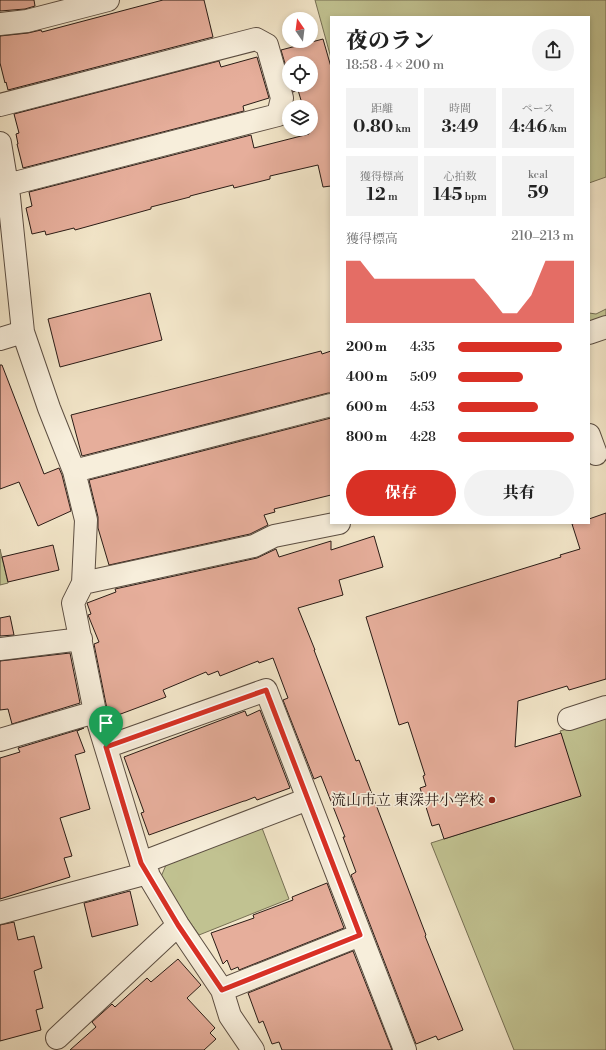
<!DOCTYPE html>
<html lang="ja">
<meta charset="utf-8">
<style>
body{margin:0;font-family:"Libre Bodoni","Noto Serif JP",serif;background:#f2f2f2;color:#222;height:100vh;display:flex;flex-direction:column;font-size:15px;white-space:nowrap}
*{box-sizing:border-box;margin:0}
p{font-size:13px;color:#767676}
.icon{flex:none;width:22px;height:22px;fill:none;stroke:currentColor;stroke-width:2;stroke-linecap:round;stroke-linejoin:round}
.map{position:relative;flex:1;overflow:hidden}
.side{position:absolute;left:330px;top:16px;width:260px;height:508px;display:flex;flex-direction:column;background:#fff;border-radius:0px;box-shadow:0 2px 6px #0003}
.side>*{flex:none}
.needle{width:26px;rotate:346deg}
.buttons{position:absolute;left:282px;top:12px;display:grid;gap:8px}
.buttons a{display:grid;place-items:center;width:36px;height:36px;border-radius:50%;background:#fff;box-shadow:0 2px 6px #0003;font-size:20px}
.pin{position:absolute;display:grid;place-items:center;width:34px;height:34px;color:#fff;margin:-41px -17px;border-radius:50% 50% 50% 0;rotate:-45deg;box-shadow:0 0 4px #0007}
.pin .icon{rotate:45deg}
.round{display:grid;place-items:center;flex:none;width:42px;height:42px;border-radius:21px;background:#f2f2f2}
.summary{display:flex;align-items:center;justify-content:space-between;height:68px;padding:0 16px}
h1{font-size:22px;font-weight:800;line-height:30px}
.figures{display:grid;grid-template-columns:repeat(3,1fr);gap:6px;height:68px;padding:4px 16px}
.figures div{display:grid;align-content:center;border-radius:0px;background:#f2f2f2;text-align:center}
.figures b{font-size:17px;font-weight:800}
.figures small{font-size:11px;font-weight:400}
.figures p{font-size:11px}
.chart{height:112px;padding:8px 16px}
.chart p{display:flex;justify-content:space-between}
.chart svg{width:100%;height:72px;margin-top:4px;fill:#d93025;opacity:.7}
.action{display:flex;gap:8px;margin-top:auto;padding:8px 16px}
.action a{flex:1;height:46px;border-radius:24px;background:#d93025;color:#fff;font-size:16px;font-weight:800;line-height:46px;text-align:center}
.action a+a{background:#f2f2f2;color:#222}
ul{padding:0 16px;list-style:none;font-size:13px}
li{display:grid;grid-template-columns:64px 48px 1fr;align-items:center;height:30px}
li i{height:10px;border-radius:5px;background:#d93025}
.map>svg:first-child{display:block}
.green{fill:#c1c291;stroke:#766f54}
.building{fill:#e6ae9b;stroke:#2a1c16}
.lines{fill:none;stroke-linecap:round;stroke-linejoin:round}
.minor-casing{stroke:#5c4e42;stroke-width:24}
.minor{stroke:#f7eedb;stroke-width:22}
.route-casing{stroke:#fff;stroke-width:8}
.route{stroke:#d93025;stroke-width:5}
.poi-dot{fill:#8f2418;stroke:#f7eedb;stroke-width:1.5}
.labels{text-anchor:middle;stroke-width:3.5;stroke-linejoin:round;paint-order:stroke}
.poi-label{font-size:15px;fill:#2a1c16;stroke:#f7eedb;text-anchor:end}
</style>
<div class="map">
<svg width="606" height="1050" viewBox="0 0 606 1050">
<rect width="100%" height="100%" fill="#f2e5c8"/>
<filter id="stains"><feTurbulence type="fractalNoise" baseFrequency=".005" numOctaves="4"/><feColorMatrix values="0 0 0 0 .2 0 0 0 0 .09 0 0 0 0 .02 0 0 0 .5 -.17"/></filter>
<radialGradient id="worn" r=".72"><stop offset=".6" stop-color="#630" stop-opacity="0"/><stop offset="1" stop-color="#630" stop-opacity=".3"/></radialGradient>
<path class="green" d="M315,0h291v177l-17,6v-166h-258v41z
M606,309v7l-17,7v-10l7,1z
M0,549l8,34 -8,2z
M606,717v333h-92l-83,-207 149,-47 -20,-65z
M262,828l27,71 -90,36 -39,-56 6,-14z"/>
<path class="building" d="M0,0h34l1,6 -10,3 -25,2z
M163,0h41l9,37 -205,53 -2,-8 -1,1 -5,-20v-27l28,-3 13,-3 1,2z
M323,39l8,28v119l-8,1 -5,-22 -48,11v3l-36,9 -1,-3 -43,11v1l-39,10v2l-76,21 -1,-2 -28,7 -1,-4 -13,3 -6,-26 6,-2 -3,-14 222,-57 3,13 55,-14 -1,-5h3v-22h-8l-5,-17 -5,2 -2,-7h20v-22h-22v14l-8,-27z
M257,57l12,41 -26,8 1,5 -221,57 -6,-24h1l-2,-10 3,-1 -5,-19 205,-53 2,6z
M150,293l12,47 -102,27 -12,-48z
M321,351l1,3 9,-3v42h-3l-246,63 -11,-41z
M0,365h2l42,109 15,-6 3,7 9,36 -33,15 -19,-44 -19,7z
M331,418v77l-57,14 1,3 -11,3 4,10 -18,9 -141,31 -11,-37v-11l-9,-37z
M606,513v166l-37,11 -2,-4 -49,15 -3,46 46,-14 20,63 -137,43 -5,-15 -7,2 -12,-38 6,-2 -3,-10 2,-1 -17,-53 -9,3 -33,-108 195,-60 -1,-2 20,-6 -8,-25 4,-1h13v-4z
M374,536l9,31 -44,13 4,15 -45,13 17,42h-1l42,111 3,-1 14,37 53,138 -1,1 38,94 -25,10 -2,-4 -20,8 -65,-169 5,-3 -13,-35h2l-24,-61 -7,3 -31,-79 5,-2 -15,-40 -14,5 -1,-2 -38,15 -2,-5 -10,4 -2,-3 -43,18 3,7 -56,21 -3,-9 -13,-65 5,-2 -11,-27 3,-1 -4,-11 29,-11 -1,-3 142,-31 19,-9 3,8 52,-16v9z
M53,545l6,25 -51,12 -6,-25z
M10,616l4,19 -14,1v-18z
M70,653l10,50 -68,21 -4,-15 -8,1v-49z
M260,710l30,78 -33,12 -2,-3 -10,4h-1l-95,34 -8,-22 3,-1 -20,-55 121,-46 2,5z
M84,728l-7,3 8,21 -10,3 15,54 -30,9 12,38 -8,2 6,19 -70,22v-141l20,-6 -2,-4z
M327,883l17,45 -105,42 -1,-3 -7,3 -4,-10 -4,4 -12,-31 43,-15 -1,-3 40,-15 -1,-3z
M130,891l8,34 -46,12 -8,-34z
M14,922l4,18 16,-4 8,32 -8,3 9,37 -7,2 5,20 -41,11v-116z
M353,951l39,99h-110l-3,-8 -7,2 -9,-23 -4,2 -11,-30z
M178,959l23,26 -14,13 28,30 -5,5 6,6 -12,11h-134l26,-23 -4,-5 20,-18 3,3 32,-29 4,4z"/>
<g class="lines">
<defs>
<path id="minor" d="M0,24l27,-3 81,-21
M0,105l256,-66 11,6 15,53 -4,17 -271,70
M0,143l9,54 14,135 26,76 25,63 12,49 -3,63
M589,333l17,-6
M0,339l23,-7
M589,435l7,19
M74,471l257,-66
M0,649l81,-10
M569,719l37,-12
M0,740l95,-28
M106,747l160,-57 139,360
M141,863l167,-64
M0,913l148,-40
M222,990l138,-55
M57,1038l121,-113
M253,1050l-23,-34 -8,-26 -44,-65 -37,-62 -46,-151 -22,-109 10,-20 171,-37 20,-10 65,-13"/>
</defs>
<use href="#minor" class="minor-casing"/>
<use href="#minor" class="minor"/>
</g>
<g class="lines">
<defs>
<path id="route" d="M266,690l94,245 -138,55 -44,-65 -37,-62 -35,-116z"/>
</defs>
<use href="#route" class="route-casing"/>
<use href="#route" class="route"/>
</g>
<circle class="poi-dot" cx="492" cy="800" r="4"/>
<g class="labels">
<g class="poi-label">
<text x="484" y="805">流山市立 東深井小学校</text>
</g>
</g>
<rect width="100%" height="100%" filter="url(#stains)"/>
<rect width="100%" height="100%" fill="url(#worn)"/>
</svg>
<div class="buttons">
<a><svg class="needle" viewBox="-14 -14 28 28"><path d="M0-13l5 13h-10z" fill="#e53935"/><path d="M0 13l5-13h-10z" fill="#767676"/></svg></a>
<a><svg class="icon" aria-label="locate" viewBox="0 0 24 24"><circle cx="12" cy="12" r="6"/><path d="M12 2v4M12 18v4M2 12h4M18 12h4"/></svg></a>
<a><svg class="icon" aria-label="layers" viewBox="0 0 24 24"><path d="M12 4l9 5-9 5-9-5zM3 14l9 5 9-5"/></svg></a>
</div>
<div class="pin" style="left:106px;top:747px;background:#1e9e55"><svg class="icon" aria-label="arrive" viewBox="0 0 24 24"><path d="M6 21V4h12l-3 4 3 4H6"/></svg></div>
<section class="side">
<div class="summary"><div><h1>夜のラン</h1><p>18:58 · 4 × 200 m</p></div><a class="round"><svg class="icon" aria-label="share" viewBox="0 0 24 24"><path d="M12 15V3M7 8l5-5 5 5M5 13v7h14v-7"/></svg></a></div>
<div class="figures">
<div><p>距離</p><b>0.80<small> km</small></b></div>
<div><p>時間</p><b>3:49</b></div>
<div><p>ペース</p><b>4:46<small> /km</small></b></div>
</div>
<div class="figures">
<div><p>獲得標高</p><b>12<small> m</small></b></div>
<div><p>心拍数</p><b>145<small> bpm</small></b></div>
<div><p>kcal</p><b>59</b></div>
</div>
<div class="chart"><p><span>獲得標高</span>210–213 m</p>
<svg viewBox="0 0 160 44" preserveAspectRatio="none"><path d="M0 44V6L10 6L20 17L30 17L40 17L50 17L60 17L70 17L80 17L90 17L100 27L110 38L120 38L130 27L140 6L150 6L160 6V44z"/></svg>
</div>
<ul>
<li><b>200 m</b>4:35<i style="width:90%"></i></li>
<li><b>400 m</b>5:09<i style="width:56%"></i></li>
<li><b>600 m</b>4:53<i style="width:69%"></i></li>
<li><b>800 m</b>4:28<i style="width:100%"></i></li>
</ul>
<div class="action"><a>保存</a><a>共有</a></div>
</section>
</div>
